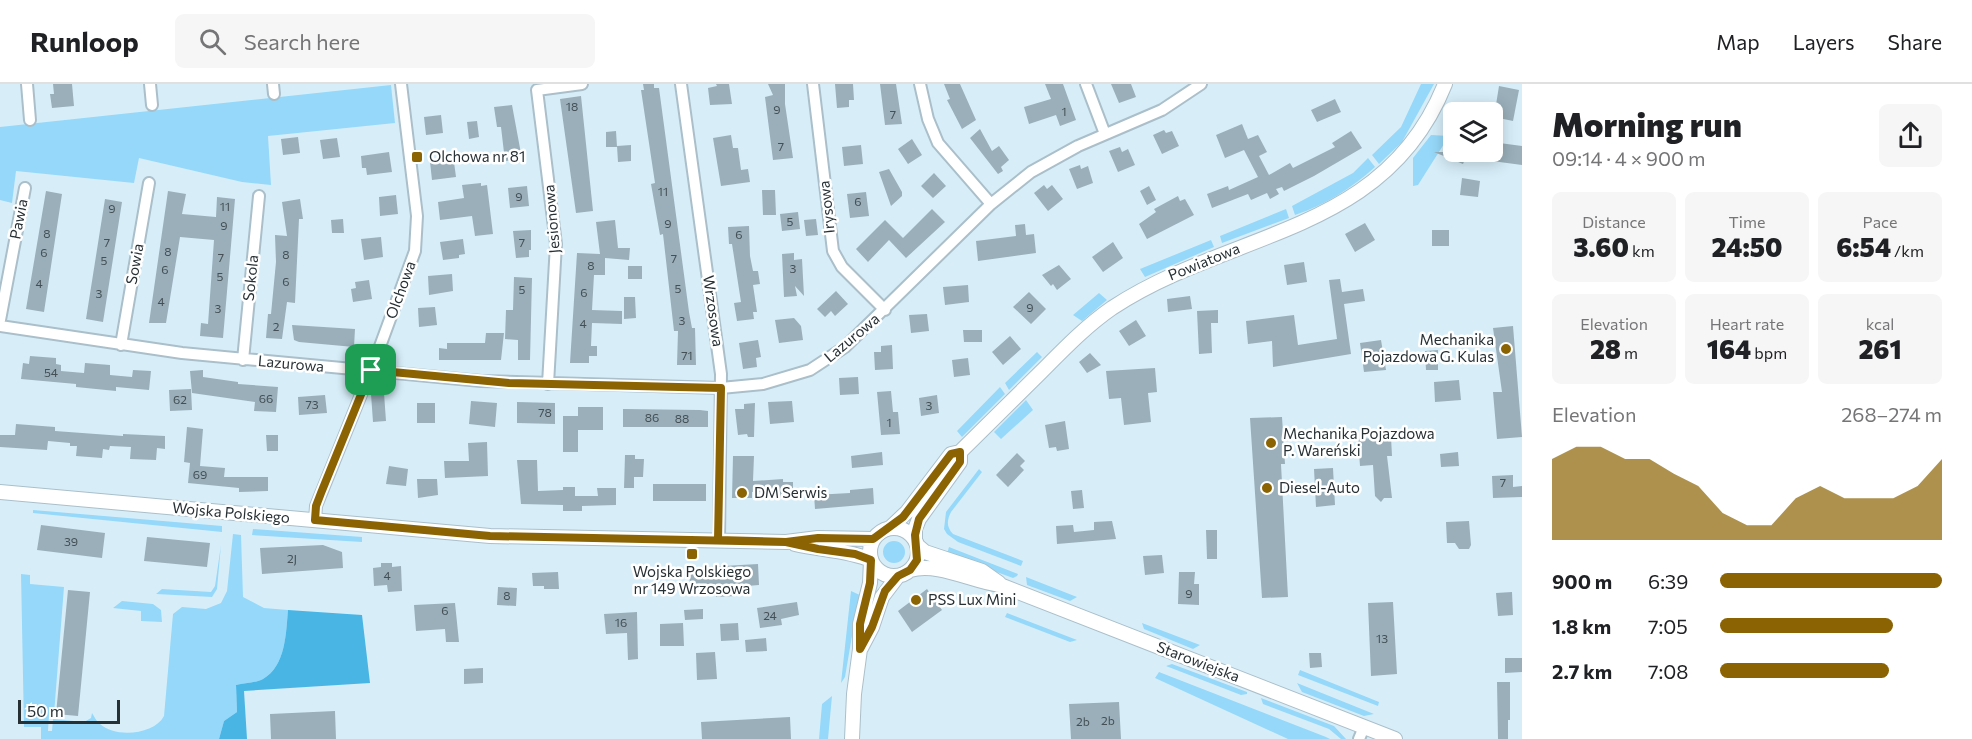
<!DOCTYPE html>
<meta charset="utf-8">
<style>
body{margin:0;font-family:Commissioner,sans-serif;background:#f6f6f6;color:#202124;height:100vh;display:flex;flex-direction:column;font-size:22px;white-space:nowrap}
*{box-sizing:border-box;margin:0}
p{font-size:20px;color:#757577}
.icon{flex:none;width:33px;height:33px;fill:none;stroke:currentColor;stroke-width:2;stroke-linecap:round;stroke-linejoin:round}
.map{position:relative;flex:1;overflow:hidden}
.sheet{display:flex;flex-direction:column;background:#fff;width:450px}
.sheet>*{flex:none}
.buttons{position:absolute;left:1443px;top:18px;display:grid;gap:12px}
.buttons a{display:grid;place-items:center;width:60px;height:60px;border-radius:9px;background:#fff;box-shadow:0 3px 15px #0003;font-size:30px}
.scale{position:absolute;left:18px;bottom:15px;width:102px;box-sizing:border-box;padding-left:6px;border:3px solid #273034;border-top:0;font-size:16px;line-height:21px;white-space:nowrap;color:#273034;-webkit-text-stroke:4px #fff;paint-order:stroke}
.pin{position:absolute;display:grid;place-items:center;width:51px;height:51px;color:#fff;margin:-26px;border-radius:12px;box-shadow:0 3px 9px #0006}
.round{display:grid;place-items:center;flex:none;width:63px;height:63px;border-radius:9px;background:#f6f6f6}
.overview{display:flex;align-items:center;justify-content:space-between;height:102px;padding:0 30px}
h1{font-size:33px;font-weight:800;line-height:45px}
.stats{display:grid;grid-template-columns:repeat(3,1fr);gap:9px;height:102px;padding:6px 30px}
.stats div{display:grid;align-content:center;border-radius:9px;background:#f6f6f6;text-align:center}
.stats b{font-size:26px;font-weight:800}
.stats small{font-size:16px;font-weight:400}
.stats p{font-size:16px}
.chart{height:168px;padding:12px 30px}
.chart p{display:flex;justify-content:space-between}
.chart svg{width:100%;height:108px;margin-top:6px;fill:#8b6303;opacity:.7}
ul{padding:0 30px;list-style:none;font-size:20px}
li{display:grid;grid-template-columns:96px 72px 1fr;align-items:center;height:45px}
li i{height:15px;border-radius:8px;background:#8b6303}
header{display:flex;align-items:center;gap:36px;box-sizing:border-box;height:84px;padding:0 30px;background:#fff;border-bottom:2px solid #e0e0e0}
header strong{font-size:28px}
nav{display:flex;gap:33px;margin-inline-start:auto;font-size:21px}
.search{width:420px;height:54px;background:#f6f6f6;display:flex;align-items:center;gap:15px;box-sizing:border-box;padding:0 21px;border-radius:9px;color:#757577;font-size:22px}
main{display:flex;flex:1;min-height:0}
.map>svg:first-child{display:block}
.green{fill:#96d8f9}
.forest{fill:#48b5e5}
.building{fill:#9aafba}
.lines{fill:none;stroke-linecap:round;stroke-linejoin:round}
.minor-casing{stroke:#aabfca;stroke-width:14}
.tertiary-casing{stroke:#aabfca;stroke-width:16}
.minor{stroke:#fff;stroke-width:10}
.tertiary{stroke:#fff;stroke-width:14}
.route-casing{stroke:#fff;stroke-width:12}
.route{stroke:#8b6303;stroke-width:8}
.poi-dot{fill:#8b6303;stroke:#fff;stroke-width:2}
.labels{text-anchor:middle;stroke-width:5;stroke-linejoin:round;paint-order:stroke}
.number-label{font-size:12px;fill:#445056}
.poi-label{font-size:15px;fill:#273034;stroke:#fff;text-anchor:start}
.street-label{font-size:15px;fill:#273034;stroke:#fff}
</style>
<header>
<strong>Runloop</strong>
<div class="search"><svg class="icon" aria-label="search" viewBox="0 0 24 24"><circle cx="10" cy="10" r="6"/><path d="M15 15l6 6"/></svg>Search here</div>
<nav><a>Map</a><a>Layers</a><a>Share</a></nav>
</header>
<main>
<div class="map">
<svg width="1522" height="655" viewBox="0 0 1522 655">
<rect width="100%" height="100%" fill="#d7eef9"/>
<path class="green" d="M1421,0h13l-32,58 -23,22 -7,-9 29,-28z
M391,1l4,38 -127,13 3,49 -29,-3 -103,-24 -5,25 -118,-12 -4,32 -12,-3v-73z
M1431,51l18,1 -31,49 -5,1v-28z
M1368,74l7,9c-23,21 -50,38 -80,48l-3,-9 61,-33z
M1286,125l3,9 -67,25 -2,-7z
M1211,156l3,7 -69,30 -5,-8z
M1099,209l8,7 -25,21 -9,-6z
M1037,268l5,5 -33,33 -4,-7z
M1000,303l5,7 -43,43 -5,-6z
M1026,316l7,10 -32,29 -7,-7z
M979,385l3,3 -31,40c-4,8 -5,15 2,22l70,27 -2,5 -63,-24 -11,-8 -3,-5 2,-17z
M33,426l189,16v6l-189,-19z
M253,445l109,8v5l-110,-7z
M233,450l8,1 2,62 21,11 24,2c-2,22 -2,56 -25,69 -7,4 -19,4 -27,6l1,27 -13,9 -5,18h-178v-12h-17l-3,-153 9,1v9l34,3 -10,127 -5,1 -1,16h4l1,-12 31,3 7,-4 1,-5c2,3 4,8 8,11 15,14 54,11 64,-8l9,-102 9,-7 24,2 15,-6 6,-12z
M883 468a11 11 0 1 1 22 0a11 11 0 1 1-22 0Z
M221,461l-4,44 -5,8 -56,-3 6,-5 49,3 4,-6z
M949,463l69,27 -1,2 -4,2 -66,-24z
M1026,493l51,20 -7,4 -43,-16z
M851,507l11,5 -8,28 -9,53 -4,6z
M122,517l31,3 8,6 1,12 -21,-1v-10l-28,-3z
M1007,529l70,27 -7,2 -65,-25z
M1142,539l58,22 -7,4 -49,-20z
M1172,580l75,28v2l-6,1 -75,-29z
M1300,586l79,32 -1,4 -80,-31z
M1159,588l167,65 4,2h-42l-133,-61z
M1297,599l77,31 -10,2 -62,-24z
M832,612l-4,43h-9l3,-35z
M1261,614l73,28 12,13h-5l-12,-10 -66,-25z"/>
<path class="forest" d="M288,526l74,5 8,68 -126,8 3,48h-28l5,-18 13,-9 -1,-27c8,-2 20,-2 27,-6 23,-13 23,-47 25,-69z"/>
<path class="building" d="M53,0h19l2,22 -22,2 -2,-14h4z
M643,0h11v4h5l30,224 3,16h3l1,37h-19l1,-34h-4l-11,-97 -3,1 -9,-51 4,-1 -14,-93h3z
M716,0h13l3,20 -22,1 -2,-17 9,-2z
M768,0h17v20l8,54 -20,2 -8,-63 8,-2z
M835,0h18l1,16h-5v7l-12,1z
M880,0h16l6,40 -17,1z
M944,0h16l16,36 -14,9 -15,-29 3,-1z
M1045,0h18l13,36 -16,6 -4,-11 -27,9 -5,-17 27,-8z
M1111,0h20l5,13 -17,6z
M1499,2l20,4 -6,31 -19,-4z
M581,12l12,115 -17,2 -16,-114z
M1335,15l6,13 -24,10 -6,-12z
M512,21l10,54 -17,2 -4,-34h-4l-3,-20z
M441,31l2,18 -17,2 -2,-18z
M477,37l2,16 -10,2 -2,-17z
M1242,40l6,15 10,-4 9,17 -8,4 10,19 21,-12 3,5 42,-21 -3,-4 19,-12 11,17 -48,28 -30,15 -2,-4 -6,2 3,5 -9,5 -3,-6 -16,7 -3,-6 -36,14 -5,-14 21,-8 1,4 29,-13 -14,-27 -19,8 -9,-23z
M980,45l12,22 7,-5 10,14 -8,7 2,4 -5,3 -28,-36z
M1164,46l2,3 6,-2 7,15 -17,8 -9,-19z
M616,47l1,16h-11v-15z
M731,51l2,13h5l3,22 7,-1 2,13 -29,4 -8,-48z
M298,53l2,16 -17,2 -2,-16z
M337,54l3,19 -17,2 -3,-19z
M912,55l10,16 -14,9 -10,-15z
M1492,58l30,4v19l-30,-4z
M631,61v16l-13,1 -1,-16z
M861,61l2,19 -19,2 -2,-19z
M1120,63l2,5 6,-3 7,16 -17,7 -9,-21z
M389,68l3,20 -25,3 -1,-7h-4l-1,-12z
M1434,68h34l-5,12z
M446,76v3l8,-1 2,15 -24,3 -2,-18z
M1080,81l1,4 7,-3 5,17 -16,6 -8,-20z
M889,85l13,23v4l-11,10 -12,-34z
M934,89l12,13 -13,12 -12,-12z
M1462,94l18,3 -2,16 -18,-2z
M481,99v3l6,-1 6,49 -18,2 -3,-20 -32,4 -2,-18 26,-4 -2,-13z
M1044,101l3,4 5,-4 11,14 -15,12 -14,-18z
M527,102l2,20 -19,2 -2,-20z
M1149,102l7,14 -9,5 -7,-14z
M762,106h13l1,25h-13z
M46,107l16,3 -18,118 -18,-3z
M168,107l18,3 -4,20 34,3 1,-20 18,2 -12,139 -23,-2 1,-13 7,1 6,-84 -34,-3 -14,86h-17z
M866,108l3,24 -19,2 -3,-24z
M396,111l2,19 -18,2 -1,-19z
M1178,112l2,5 5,-2 9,16 -47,24 -8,-15 17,-12 -2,-3z
M105,115l17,3 -19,120 -17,-3z
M300,115l3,20h-4l-4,84 -8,-1 -5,37 -16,-1 2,-24h3l5,-52 -1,-27 12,1 -5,-34z
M932,125l13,13 -39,36 -17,-18 -21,22 -12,-13 29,-29 18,18z
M798,128l2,17 -18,2 -2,-17z
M343,135l1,14h-12l-1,-13z
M816,135l2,16 -12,1 -2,-16z
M615,136l3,28h12l-1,12 -24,-2v17h-11l-2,35 30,1v13l-30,-1 -1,23h6v10h-8v7h-19l7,-110 23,1 -4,-32z
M1365,139l10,17 -20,12 -10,-18z
M1025,140l1,11 8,-1 2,19 -58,8 -2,-20 40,-5 -1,-11z
M749,142l1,30 3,15h5l2,13 -7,1 4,27h-4l1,7 -17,2 -3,-18 7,-1 -9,-58h-3l-1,-17z
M531,146v20h-2v7l-13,1 -3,-27z
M1432,146h17v16h-17z
M381,153l2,20 -19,3 -3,-21z
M463,155l2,15 -6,1v3l-16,2 -3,-18z
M1113,158l10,16 -20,14 -11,-15z
M794,169v7l8,-1 2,37 -9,-10 2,10 -13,1 -2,-43z
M1304,178l3,20 -20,3 -3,-20z
M1059,181l12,14 -14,11 -4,-6 -2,2 -9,-11z
M628,182h14v13h-14z
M452,190l1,17 -24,4 -1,-19z
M514,193l18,1 -2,82h-12v-20l-13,-1 1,-29h7z
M1340,195l2,13 21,-3 2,12 -21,3 7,50 -78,13 -1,-26 -24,3 -2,-23 48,-6 4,30 39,-6 -8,-59z
M369,196l3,19 -19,3 -2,-13 5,-1 -1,-6z
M968,201l1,17 -24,3 -2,-18z
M836,207l12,13 -13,12 -4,-5 -6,6 -8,-8z
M1029,208l17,17 -15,15 -18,-17z
M1190,212l2,13 -24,3 -1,-13z
M624,213h11l1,21 -12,1z
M435,223l2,18 -18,2 -1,-19z
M1218,226v13h-7l1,30 -13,1 -2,-43z
M927,230l2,17 -18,2 -2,-18z
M794,234l7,8 2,14 -24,3 -4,-23z
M1136,236l10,16 -17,10 -10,-15z
M292,241l63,4 -1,18 -55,-5 -5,-2z
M1513,242l9,111 -25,2 -4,-47h9l-9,-64z
M963,246h19v12h-18z
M486,249h18l-3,27h-62v-12l8,1v-6h38z
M1010,252l11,13 -18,16 -11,-13z
M758,256l3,17 -5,1 1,9 -14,2 -4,-26z
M1381,256l5,30 -22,2 -4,-29z
M892,261l1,24 -18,1 -1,-18h7v-6z
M1438,266v20h-12l-1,-19z
M1090,269l11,12 -14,8 -8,-11z
M30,272l26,2v6l5,1v6l23,2 1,-10 25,2v10l22,2 1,-7 18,1 -2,19 -33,-3v4l-40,-4v-3l-55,-5 2,-16 6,1z
M968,274l2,17 -16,2 -2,-17z
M1155,284l2,24 -9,1 3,29 -27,3 -3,-27 -12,1 -3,-28z
M203,286v7l35,5v2l40,3 -2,25 -22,-1 1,-9 -63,-9 -2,-22z
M858,293l1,17 -19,1 -1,-17z
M1459,296l2,20 -26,2 -1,-20z
M191,305l1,21 -22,1 -1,-21z
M891,307l2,21h5l2,22 -19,1 -4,-43z
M384,309l2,28 -13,1 -2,-28z
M325,311l2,18 -28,2 -1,-18z
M937,311l2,18 -18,3 -2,-18z
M471,317l26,2 -2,24 -26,-3z
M792,317l2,21 -24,2 -2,-22z
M517,318l38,1v21l-38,-1z
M417,319h18v20h-18z
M755,319l-1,34h-6l-1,-3 -9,1 -3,-26h9v-5z
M578,323h25v23h-25v22h-15v-36h15z
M623,325l77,1 8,1v16h-85z
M1282,333l3,47h-4l7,133 -26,1 -12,-180z
M1065,337l4,28 -12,2 -1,-4 -7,1 -4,-23z
M16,340l39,3v4l68,5v-2l42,2v13l-8,-1 -1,12 -26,-1 1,-12 -21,-1 -1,4 -6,-1 -1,9 -26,-2 1,-10h-7v-3l-22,-2 -1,9 -47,-3v-12h15z
M187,343l16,2 -3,37 25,2 -1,9h44v14l-29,1v-4l-51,-5 2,-20 -6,-1z
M266,351h12v16h-11z
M1391,353l1,19h-5l5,42h-8l-3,4 -6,-6 -2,-31 -13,1 -2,-27z
M487,358l1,34 -43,2 -1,-17h25l-1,-18z
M882,368l1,13 -31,3 -1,-12z
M1458,368l1,14 -18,1 -1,-13z
M1017,369l8,8 -5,5 4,4 -16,17 -12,-12z
M625,371h10v4h9l-1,18h-9v11h-10z
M733,372h21l-1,25 30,-2v3h10v15l-18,1v-7l-23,1v6h-20z
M517,376h20l1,31 25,-1v-3h12v9h23l-1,-8h19v17l-34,1v5h-19v-6l-42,-1z
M389,382l19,3 -2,17 -20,-2z
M1333,384l2,37 -19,2 -2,-38z
M1513,391v12l9,-1v11l-29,1 -1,-22z
M417,395h20l1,16 -20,3z
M653,400h53v17h-53z
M873,404l1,16 -59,5 -1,-14 36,-2v-3z
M1082,406l2,18 -11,1 -2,-18z
M1112,437l4,18 -59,5 -1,-18 17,-1 1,7 20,-2v-8z
M1469,437l2,24 -2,4h-10l-4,-6h-8l-1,-21z
M41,441l64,8 -3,25 -65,-8z
M1206,446h11v29h-10z
M147,453l63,6 -3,24 -63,-6z
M323,461l19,7 1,16 -81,6 -2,-26z
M1162,471l2,18 -19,2 -2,-19z
M381,479h11v4l9,-1 1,25 -14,1 -1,-7 -13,1 -1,-18 8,-1z
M758,480l1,21 -24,2 1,9 -20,1 -1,-13 -25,1 -1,-17z
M558,488l1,17h-15v-3h-11l-1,-13z
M1179,488h16l-1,12h5v21l-21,-1z
M498,503l19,1 -1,18 -19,-1z
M927,505l15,21 -30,22 -14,-21z
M68,506l22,2 -12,124 -22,-2z
M1512,508l1,23 -15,1 -2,-23z
M797,518l2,13 -18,4 1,6 -22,3 -3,-20z
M1393,518l4,72 -26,2 -3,-73z
M455,519l4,39h-13l-1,-13 -29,2 -2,-26z
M703,525v10l-18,1 -1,-10z
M637,528l1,47 -10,1 -1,-27 -21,1 -2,-20z
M683,539l1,23h-24v-22z
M738,539l1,17 -18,1 -1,-17z
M766,554l1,13 -21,1 -1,-12z
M715,568l2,27 -20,1 -1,-27z
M1309,569h12l1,14 -12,1z
M1505,574h17v14l-17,1z
M483,584v15l-19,1v-15z
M1497,598h13v38h-2v19h-10z
M1119,618l2,37h-50l-2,-35z
M335,627l1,28h-65l-1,-25z
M790,633l1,22h-89l-1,-17z"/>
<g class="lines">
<defs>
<path id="minor" d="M27,0l3,36
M150,0l2,21
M273,0l1,10
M681,0l40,290 -2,166
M813,0l20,167 9,16 43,43
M920,0l8,35 10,24 53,61
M1086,0l19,50
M0,236l25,-132
M0,242l182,27 299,28 240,7 42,-4 47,-14 35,-23 146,-143 40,-32 47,-26 84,-36 39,-26
M121,261l28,-162
M243,276l16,-164
M548,300l8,-140 -19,-154 45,-6
M315,436l1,-14 59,-146 40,-109 2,-35 -16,-132
M1359,655l5,-12"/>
<path id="tertiary" d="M0,408l490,44 296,6 32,-4 55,1
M870 468a24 24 0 1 1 48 0a24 24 0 1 1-48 0Z
M890,444l17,-16 44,-58 9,-2c27,-27 54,-53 81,-80 23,-23 45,-46 71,-64 120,-79 273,-73 333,-224
M915,456v-11l4,-10 41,-57v-10
M795,460c25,6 52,6 76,16l-1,23 -10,41v25l-6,45 -2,45
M918,462l7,6 57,19 17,12
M910,486c28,-8 61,11 90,15l395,154
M861,564l11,-21 10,-30 16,-21"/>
</defs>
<use href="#minor" class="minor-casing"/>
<use href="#tertiary" class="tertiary-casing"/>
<use href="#minor" class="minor"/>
<use href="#tertiary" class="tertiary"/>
</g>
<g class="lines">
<defs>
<path id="route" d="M371,286l138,13 212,5 -3,152 68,2 32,7 37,5 16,6 -1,23 -10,41v25l12,-22 13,-36 13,-15 12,-6 7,-10 -2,-25 4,-16 41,-57v-10l-9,2 -48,63 -30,22 -55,-1 -32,4 -296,-6 -175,-16 1,-14 5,-13 50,-123"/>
</defs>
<use href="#route" class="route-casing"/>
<use href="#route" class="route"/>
</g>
<g class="poi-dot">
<rect x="411" y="67" width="12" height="12" rx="3"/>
<circle cx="1506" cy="265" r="6"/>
<circle cx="1271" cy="359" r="6"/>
<circle cx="1267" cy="404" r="6"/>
<circle cx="742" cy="409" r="6"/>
<rect x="686" y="464" width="12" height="12" rx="3"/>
<circle cx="916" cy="516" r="6"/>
</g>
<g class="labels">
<g class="number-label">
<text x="572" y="27">18</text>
<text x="777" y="30">9</text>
<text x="1064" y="32">1</text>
<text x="893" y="35">7</text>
<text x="781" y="67">7</text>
<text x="663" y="112">11</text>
<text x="519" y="117">9</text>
<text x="858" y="122">6</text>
<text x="225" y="127">11</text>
<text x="112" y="129">9</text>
<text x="790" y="142">5</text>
<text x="668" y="144">9</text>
<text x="224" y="146">9</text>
<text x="47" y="154">8</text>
<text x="739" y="155">6</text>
<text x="107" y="163">7</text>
<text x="522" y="163">7</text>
<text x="168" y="172">8</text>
<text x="44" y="173">6</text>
<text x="286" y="175">8</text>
<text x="221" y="178">7</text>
<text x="674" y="179">7</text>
<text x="104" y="181">5</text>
<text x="591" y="186">8</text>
<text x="793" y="189">3</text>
<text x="165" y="190">6</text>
<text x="220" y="197">5</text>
<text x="286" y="202">6</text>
<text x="39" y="204">4</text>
<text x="678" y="209">5</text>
<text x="522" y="210">5</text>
<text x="584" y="213">6</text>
<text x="99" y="214">3</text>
<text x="161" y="222">4</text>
<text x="1030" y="228">9</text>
<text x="218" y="229">3</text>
<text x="682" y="241">3</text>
<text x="583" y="244">4</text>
<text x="276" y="247">2</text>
<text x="687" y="276">71</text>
<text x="51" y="293">54</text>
<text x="266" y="319">66</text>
<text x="180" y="320">62</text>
<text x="312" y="325">73</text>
<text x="929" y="326">3</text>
<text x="545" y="333">78</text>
<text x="652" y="338">86</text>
<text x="682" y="339">88</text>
<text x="889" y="343">1</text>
<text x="200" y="395">69</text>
<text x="1503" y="403">7</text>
<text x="71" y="462">39</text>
<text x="292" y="479">2J</text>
<text x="387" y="496">4</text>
<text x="1189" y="514">9</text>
<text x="507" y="516">8</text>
<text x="445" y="531">6</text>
<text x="770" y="536">24</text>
<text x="621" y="543">16</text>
<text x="1382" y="559">13</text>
<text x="1108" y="641">2b</text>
<text x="1083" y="642">2b</text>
</g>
<g class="poi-label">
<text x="429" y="78">Olchowa nr 81</text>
<text x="1494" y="261" text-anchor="end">Mechanika<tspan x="1494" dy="17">Pojazdowa G. Kulas</tspan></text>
<text x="1283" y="355">Mechanika Pojazdowa<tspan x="1283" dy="17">P. Wareński</tspan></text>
<text x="1279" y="409">Diesel-Auto</text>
<text x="754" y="414">DM Serwis</text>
<text x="692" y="493" text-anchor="middle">Wojska Polskiego<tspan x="692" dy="17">nr 149 Wrzosowa</tspan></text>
<text x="928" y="521">PSS Lux Mini</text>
</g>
<g class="street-label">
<text transform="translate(827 123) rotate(-96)" y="5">Irysowa</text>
<text transform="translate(19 135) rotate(-79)" y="5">Pawia</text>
<text transform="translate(552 135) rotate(-95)" y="5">Jesionowa</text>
<text transform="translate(1204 178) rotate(-22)" y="5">Powiatowa</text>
<text transform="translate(135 180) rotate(-80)" y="5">Sowia</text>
<text transform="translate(251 194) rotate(-84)" y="5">Sokola</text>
<text transform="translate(401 206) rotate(-70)" y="5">Olchowa</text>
<text transform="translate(713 227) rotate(82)" y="5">Wrzosowa</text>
<text transform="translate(852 254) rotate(-40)" y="5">Lazurowa</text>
<text transform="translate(291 280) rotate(5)" y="5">Lazurowa</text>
<text transform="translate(231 429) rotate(5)" y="5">Wojska Polskiego</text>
<text transform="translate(1198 578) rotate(21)" y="5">Starowiejska</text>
</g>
</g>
</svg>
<div class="buttons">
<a><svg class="icon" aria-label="layers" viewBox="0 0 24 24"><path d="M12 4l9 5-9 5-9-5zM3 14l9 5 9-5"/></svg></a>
</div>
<div class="scale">50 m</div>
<div class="pin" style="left:371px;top:286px;background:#1e9e55"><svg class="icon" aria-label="arrive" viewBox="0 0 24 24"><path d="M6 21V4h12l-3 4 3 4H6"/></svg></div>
</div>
<section class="sheet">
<div class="overview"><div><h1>Morning run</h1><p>09:14 · 4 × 900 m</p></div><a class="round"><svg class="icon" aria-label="share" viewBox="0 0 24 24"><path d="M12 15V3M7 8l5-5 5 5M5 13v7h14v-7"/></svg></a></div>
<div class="stats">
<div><p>Distance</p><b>3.60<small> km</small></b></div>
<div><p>Time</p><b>24:50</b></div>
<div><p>Pace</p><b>6:54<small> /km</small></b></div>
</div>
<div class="stats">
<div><p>Elevation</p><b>28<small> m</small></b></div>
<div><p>Heart rate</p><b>164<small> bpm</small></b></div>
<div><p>kcal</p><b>261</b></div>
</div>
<div class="chart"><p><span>Elevation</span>268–274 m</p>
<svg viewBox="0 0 160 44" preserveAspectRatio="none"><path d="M0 44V11L10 6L20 6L30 11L40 11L50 17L60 22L70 33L80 38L90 38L100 27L110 22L120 27L130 27L140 27L150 22L160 11V44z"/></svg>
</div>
<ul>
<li><b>900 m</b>6:39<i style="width:100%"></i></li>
<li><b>1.8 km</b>7:05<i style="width:78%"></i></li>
<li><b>2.7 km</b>7:08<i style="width:76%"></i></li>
</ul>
</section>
</main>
